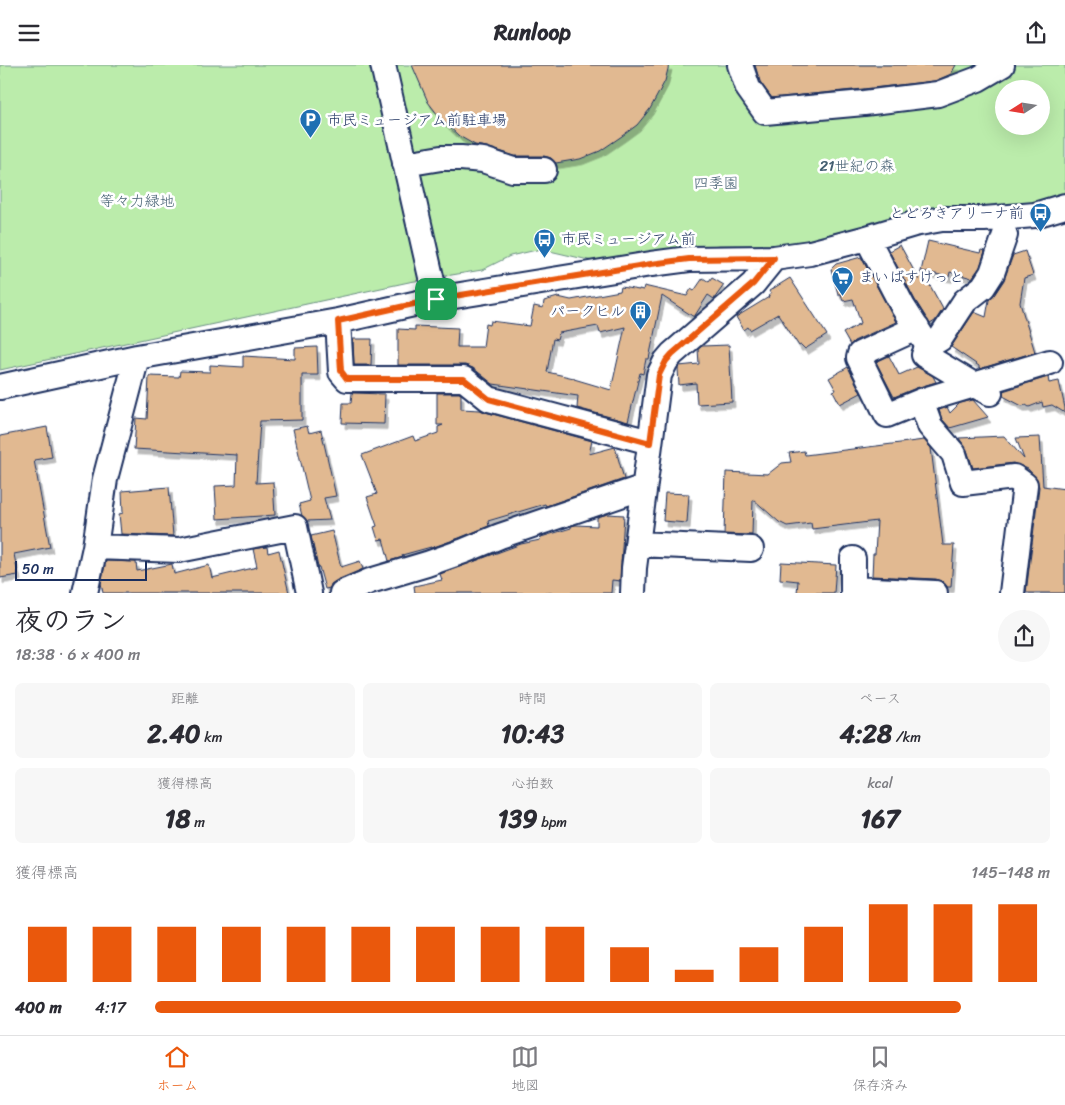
<!DOCTYPE html>
<html lang="ja">
<meta charset="utf-8">
<style>
body{margin:0;font-family:Sriracha,"Klee One",sans-serif;background:#f7f7f7;color:#2b2b33;height:100vh;display:flex;flex-direction:column;font-size:19px;white-space:nowrap}
*{box-sizing:border-box;margin:0}
p{font-size:16px;color:#7c7c81}
.icon{flex:none;width:28px;height:28px;fill:none;stroke:currentColor;stroke-width:2;stroke-linecap:round;stroke-linejoin:round}
.map{position:relative;height:528px;overflow:hidden}
.side{display:flex;flex-direction:column;background:#fff;flex:1}
.side>*{flex:none}
.needle{width:32px;rotate:258deg}
.fabs{position:absolute;left:995px;top:15px;display:grid;gap:10px}
.fabs a{display:grid;place-items:center;width:55px;height:55px;border-radius:50%;background:#fff;box-shadow:0 5px 20px #0002;font-size:25px}
.scale{position:absolute;left:15px;bottom:12px;width:132px;box-sizing:border-box;padding-left:5px;border:2px solid #1b2f5e;border-top:0;font-size:14px;line-height:18px;white-space:nowrap;color:#1b2f5e;-webkit-text-stroke:4px #fff;paint-order:stroke}
.pin{position:absolute;display:grid;place-items:center;width:42px;height:42px;color:#fff;margin:-21px;border-radius:10px;box-shadow:0 2px 8px #0006}
.round{display:grid;place-items:center;flex:none;width:52px;height:52px;border-radius:26px;background:#f7f7f7}
.summary{display:flex;align-items:center;justify-content:space-between;height:85px;padding:0 15px}
h1{font-size:28px;font-weight:700;line-height:38px}
.metrics{display:grid;grid-template-columns:repeat(3,1fr);gap:8px;height:85px;padding:5px 15px}
.metrics div{display:grid;align-content:center;border-radius:8px;background:#f7f7f7;text-align:center}
.metrics b{font-size:25px;font-weight:700}
.metrics small{font-size:14px;font-weight:400}
.metrics p{font-size:14px}
.chart{height:140px;padding:10px 15px}
.chart p{display:flex;justify-content:space-between}
.chart svg{width:100%;height:90px;margin-top:5px;stroke:#ea580c;stroke-width:6}
ul{padding:0 15px;list-style:none;font-size:16px}
li{display:grid;grid-template-columns:80px 60px 1fr;align-items:center;height:38px}
li i{height:12px;border-radius:6px;background:#ea580c}
header{display:flex;justify-content:space-between;align-items:center;height:65px;padding:0 15px;background:#fff;font-size:22px;font-weight:700}
.tabs{display:flex;justify-content:space-around;align-items:center;height:70px;border-top:1px solid #e1e1e2;background:#fff;font-size:14px;color:#7c7c81}
.tabs a{display:grid;justify-items:center;gap:2px}
.tabs .active{color:#ea580c}
.map>svg:first-child{display:block}
.green{fill:#bbecab;stroke:#6b8e84;fill-rule:evenodd}
.building{fill:#e1b991;stroke:#1b2f5e;fill-rule:evenodd;filter:url(#shadow)}
.lines{fill:none;stroke-linecap:round;stroke-linejoin:round}
.minor-casing{stroke:#1b2f5e;stroke-width:28}
.minor{stroke:#fff;stroke-width:24}
.route-casing{stroke:#fff;stroke-width:10}
.route{stroke:#ea580c;stroke-width:6}
.labels{text-anchor:middle;stroke-width:5;stroke-linejoin:round;paint-order:stroke}
.poi-label{font-size:15px;fill:#1b2f5e;stroke:#fff;text-anchor:start}
.park-label{font-size:15px;fill:#435e71;stroke:#fff}
</style>
<header><svg class="icon" aria-label="menu" viewBox="0 0 24 24"><path d="M4 6h16M4 12h16M4 18h16"/></svg>Runloop<svg class="icon" aria-label="share" viewBox="0 0 24 24"><path d="M12 15V3M7 8l5-5 5 5M5 13v7h14v-7"/></svg></header>
<div class="map">
<svg width="1065" height="528" viewBox="0 0 1065 528">
<defs>
<filter id="shadow"><feDropShadow dx="3" dy="5.5" stdDeviation="0" flood-color="#0004"/></filter>
</defs>
<rect width="100%" height="100%" fill="#fff"/>
<filter id="ink" filterUnits="userSpaceOnUse"><feTurbulence type="fractalNoise" baseFrequency=".02" numOctaves="2"/><feDisplacementMap in="SourceGraphic" scale="10" xChannelSelector="R" yChannelSelector="G"/><feConvolveMatrix kernelMatrix="1 2 1 2 8 2 1 2 1" color-interpolation-filters="sRGB"/></filter>
<g filter="url(#ink)">
<path class="green" d="M0,0h1065v129l-31,10 -39,5 -53,-3 -37,8 -85,26 -37,5h-63l-64,6 -63,10 -52,-12 -31,7 -28,14 -73,12 -409,88zM1004,24h37v37h-37z"/>
<path class="building" d="M412,0h257l-4,16 -15,28 -13,16 -15,11 -22,15 -20,8 -24,4 -5,-5 -7,-2h-29l-28,-9 -12,-2 -16,-9 -18,-17 -13,-17z
M755,0h201l-5,9 -16,7 -72,8 -91,9 -12,-16z
M928,176l52,12 1,-3 4,1 -5,16 -8,11 -22,-6 -1,5 -27,-6 21,38 -8,12 -5,3 -15,-24 -26,-49 11,-6 19,35z
M1025,186l8,24 -9,3 -4,25 15,49 -56,17v-3l-28,-19 23,-35 12,5 3,-17 5,-5 10,-15 9,-25z
M861,192l35,65 -42,19 -4,4 -7,-12 18,-10 -8,-24 -10,2 -2,-7h-3l-7,-25 5,-5z
M703,213l6,4 3,-4 12,7 -10,14 -6,-4 -14,22 -32,-21 -13,63h-3l-3,15 -3,-1 -12,49 -51,-14 1,-12 -85,-12 -20,-16 -8,-3h-67v-36l17,1v-4l43,2 -1,19h26l3,-23 4,1 1,-4 39,5 4,-20 9,2 1,-7 14,-4 13,3 49,-9 1,-4 18,3v-1l4,1 1,-4 43,10 4,-7 3,2zM598,261l2,7 25,-6 -14,63 -37,-11v-1l-27,-6 6,-33 4,1 2,-7z
M790,213l37,57 -22,14 -4,-4 -2,1 -21,-32 -28,16 -2,-3 -4,3 -8,-13 33,-20 -1,-1 3,-2 -2,-3z
M353,274h19l-1,26h-17z
M729,280l3,57 -35,2 -1,-21 -17,2 -1,-16 1,-3 20,-2 -1,-15 4,-3z
M317,282l1,28h-16v45l-42,1 -4,62 17,-1 2,33 -58,4 -2,-33 21,-1 1,-30 -103,-6 2,-31 11,1 2,-43 30,1 1,-6 30,1v-7l33,2v-11l52,3v-11z
M889,291l10,19 18,-8 16,9 3,6 -20,6 -22,9 -18,-35z
M848,302l13,26 -21,11 -7,-13 3,-1 -7,-12z
M1048,312l1,6 10,-2 6,27v5l-13,-8 -9,2 -1,-5 -13,5 -3,-2 -4,1 -19,-10v-5z
M352,328l33,1 -1,30 -42,-1 1,-20h8z
M437,328h22l2,1v15l19,1 5,2 107,29 -3,13 26,-7 9,32 -78,27 -1,-2 -57,17 1,5 -30,12 -28,10v-1l-29,8 1,2 -14,4 -6,-22 -5,1 -4,-13 3,-1 -10,-29 10,-3 -15,-39 51,-19 2,5 23,-8v-6l5,-2h-6z
M973,335l15,17 -38,11 -8,-9 -3,-9 8,-3 3,6 10,-10z
M307,361l2,7 12,-3 15,66 -12,2 6,22 -23,1 -5,-5 -3,-12 11,-3 -17,-72z
M47,362l5,30 -18,3 16,87 -36,7 4,21 -18,3v-142z
M1004,371l20,23 -8,-21 24,-1 3,49 22,3v104h-39l13,-106 -2,-8 -9,-10 -7,-3 -8,-3 -40,5 -6,-18 -8,-12z
M924,375l7,8 12,97h11l-3,42h-4l-4,-5 -7,-3 -64,-3 1,-22h2l2,-33 -65,8 -1,-6 -24,3 -8,-4 -26,-23 -1,36 -28,-1 2,-62 42,2 14,-11 9,-1 -2,-9 15,-2 1,4z
M169,422l4,49 -52,-2 -2,-20 4,-1 -1,-22z
M665,428l24,1 -2,29 -24,-2z
M608,449l16,1 -4,66 -8,-1 -1,13h-196l-1,-7 28,-6 -2,-6 81,-30 19,-4 1,-3 30,-9v-2l5,-1 21,1v-9z
M332,466l9,36 19,-6 3,8 -26,11 -6,4 -1,4 -5,1 -6,-22h-1l-7,-31z
M267,482l1,6 11,-3 10,43h-186l-2,-10 5,-22 30,1 1,9 35,-7 2,10 35,-9 3,13 45,-11 -4,-18z
M781,497l55,3 -2,28h-37l1,-12 -18,-2z"/>
<g class="lines">
<defs>
<path id="minor" d="M383,0l53,234
M740,0l8,23 17,24 99,-9 74,-9 40,-15 24,-14
M405,99l36,-6h20l22,2 30,10h31
M867,173l36,69 25,39 -4,9 50,30 -53,16 -34,14 -28,-57 1,-4 57,-26
M338,256l3,51 6,7h117l25,20 161,43
M928,281l12,-7 25,-38 18,-14 9,-14 13,-38
M0,322l137,-30 201,-36 98,-22 215,-35 38,-5 85,-1 36,-5 57,-15 47,-14 28,-5h42l51,-4 30,-9
M990,328l-16,-8 76,-23
M921,336l9,25 24,28 9,29 51,-6 11,8 -13,108
M637,479l114,5
M95,482l84,3 116,-23 14,66
M853,524l82,4
M85,528l10,-46 10,-68 32,-122
M342,528l28,-12 57,-17 37,-13 36,-15 144,-49
M633,528l1,-25 25,-193 7,-14 6,-7 81,-70 21,-26
M853,528v-34"/>
</defs>
<use href="#minor" class="minor-casing"/>
<use href="#minor" class="minor"/>
</g>
</g>
<g class="lines" filter="url(#ink)">
<defs>
<path id="route" d="M774,193l-21,26 -81,70 -6,7 -7,14 -9,68 -161,-44 -25,-20h-117l-6,-8 -3,-50 98,-22 215,-35 38,-5z"/>
</defs>
<use href="#route" class="route-casing"/>
<use href="#route" class="route"/>
</g>
<defs>
<symbol id="parking-pin" viewBox="-11 -11 22 30"><path d="M0 17L-7.5 6A9.5 9.5 0 1 1 7.5 6Z" fill="#1f6fb2" stroke="#fff"/><path d="M-3.5-5.5H1a3.5 3.5 0 0 1 0 7H-1V5.5H-3.5ZM-1-3.4V-.6H.8a1.4 1.4 0 0 0 0-2.8Z" fill="#fff"/></symbol>
<symbol id="bus-pin" viewBox="-11 -11 22 30"><path d="M0 17L-7.5 6A9.5 9.5 0 1 1 7.5 6Z" fill="#1f6fb2" stroke="#fff"/><path d="M-5-6H5V4H4V6H2V4H-2V6H-4V4H-5ZM-3.5-4V0h7V-4ZM-3.5 1.2v1.5H-2V1.2ZM2 1.2v1.5H3.5V1.2Z" fill="#fff"/></symbol>
<symbol id="supermarket-pin" viewBox="-11 -11 22 30"><path d="M0 17L-7.5 6A9.5 9.5 0 1 1 7.5 6Z" fill="#1f6fb2" stroke="#fff"/><path d="M-6-5.5h2.5l.6 2H6L4.5 2H-2.5L-4.4-4H-6ZM-1.5 3.2a1.3 1.3 0 1 0 .1 0ZM3 3.2a1.3 1.3 0 1 0 .1 0Z" fill="#fff"/></symbol>
<symbol id="building-pin" viewBox="-11 -11 22 30"><path d="M0 17L-7.5 6A9.5 9.5 0 1 1 7.5 6Z" fill="#1f6fb2" stroke="#fff"/><path d="M-4-6H4V6H1V3H-1V6H-4ZM-2.5-4.3h1.7v1.8h-1.7ZM.8-4.3h1.7v1.8H.8ZM-2.5-1h1.7V.8h-1.7ZM.8-1h1.7V.8H.8Z" fill="#fff"/></symbol>
</defs>
<g fill-rule="evenodd">
<use href="#parking-pin" x="298" y="42" width="25" height="34"/>
<use href="#bus-pin" x="1028" y="136" width="25" height="34"/>
<use href="#bus-pin" x="532" y="162" width="25" height="34"/>
<use href="#supermarket-pin" x="830" y="200" width="25" height="34"/>
<use href="#building-pin" x="628" y="234" width="25" height="34"/>
</g>
<g class="labels">
<g class="poi-label">
<text x="327" y="60">市民ミュージアム前駐車場</text>
<text x="1024" y="153" text-anchor="end">とどろきアリーナ前</text>
<text x="561" y="179">市民ミュージアム前</text>
<text x="859" y="217">まいばすけっと</text>
<text x="625" y="251" text-anchor="end">パークヒル</text>
</g>
<g class="park-label">
<text x="857" y="106">21世紀の森</text>
<text x="716" y="123">四季園</text>
<text x="137" y="141">等々力緑地</text>
</g>
</g>
</svg>
<div class="fabs">
<a><svg class="needle" viewBox="-14 -14 28 28"><path d="M0-13l5 13h-10z" fill="#e53935"/><path d="M0 13l5-13h-10z" fill="#7c7c81"/></svg></a>
</div>
<div class="scale">50 m</div>
<div class="pin" style="left:436px;top:234px;background:#1e9e55"><svg class="icon" aria-label="arrive" viewBox="0 0 24 24"><path d="M6 21V4h12l-3 4 3 4H6"/></svg></div>
</div>
<section class="side">
<div class="summary"><div><h1>夜のラン</h1><p>18:38 · 6 × 400 m</p></div><a class="round"><svg class="icon" aria-label="share" viewBox="0 0 24 24"><path d="M12 15V3M7 8l5-5 5 5M5 13v7h14v-7"/></svg></a></div>
<div class="metrics">
<div><p>距離</p><b>2.40<small> km</small></b></div>
<div><p>時間</p><b>10:43</b></div>
<div><p>ペース</p><b>4:28<small> /km</small></b></div>
</div>
<div class="metrics">
<div><p>獲得標高</p><b>18<small> m</small></b></div>
<div><p>心拍数</p><b>139<small> bpm</small></b></div>
<div><p>kcal</p><b>167</b></div>
</div>
<div class="chart"><p><span>獲得標高</span>145–148 m</p>
<svg viewBox="0 0 160 44" preserveAspectRatio="none"><path d="M5 44V17M15 44V17M25 44V17M35 44V17M45 44V17M55 44V17M65 44V17M75 44V17M85 44V17M95 44V27M105 44V38M115 44V27M125 44V17M135 44V6M145 44V6M155 44V6"/></svg>
</div>
<ul>
<li><b>400 m</b>4:17<i style="width:90%"></i></li>
</ul>
</section>
<nav class="tabs">
<a class="active"><svg class="icon" aria-label="home" viewBox="0 0 24 24"><path d="M3 11l9-7 9 7M6 9v11h12V9"/></svg>ホーム</a>
<a><svg class="icon" aria-label="map" viewBox="0 0 24 24"><path d="M3 6l6-2 6 2 6-2v14l-6 2-6-2-6 2zM9 4v14M15 6v14"/></svg>地図</a>
<a><svg class="icon" aria-label="saved" viewBox="0 0 24 24"><path d="M7 4h10v16l-5-4-5 4z"/></svg>保存済み</a>
</nav>
